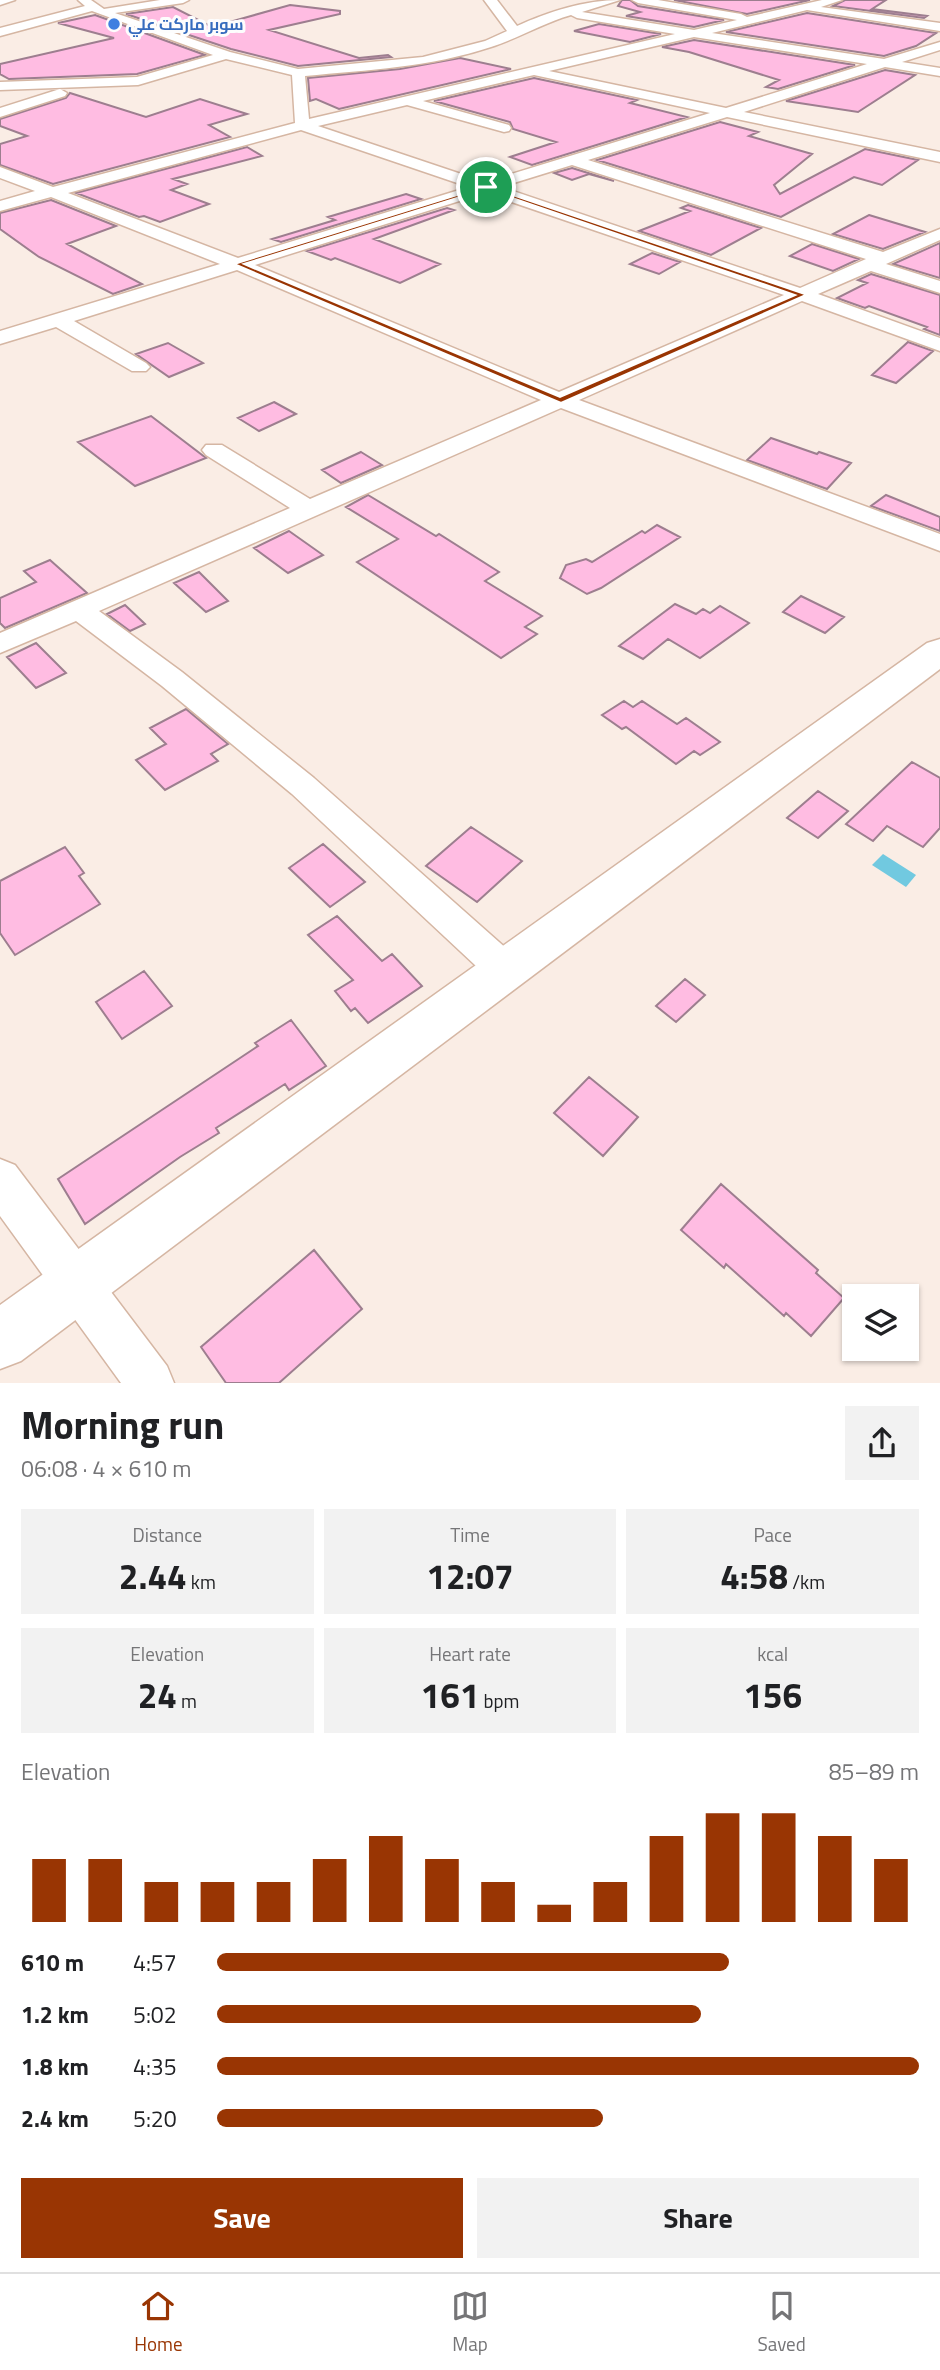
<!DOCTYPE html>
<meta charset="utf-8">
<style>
body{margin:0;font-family:"Titillium Web",Cairo,sans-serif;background:#f2f2f2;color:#202124;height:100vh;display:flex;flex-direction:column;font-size:26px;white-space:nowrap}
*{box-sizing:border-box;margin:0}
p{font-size:23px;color:#757577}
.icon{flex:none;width:38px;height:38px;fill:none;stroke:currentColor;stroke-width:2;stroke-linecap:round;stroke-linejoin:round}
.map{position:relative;height:1383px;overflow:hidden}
.sheet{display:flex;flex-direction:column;background:#fff;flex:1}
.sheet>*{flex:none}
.controls{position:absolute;left:842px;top:1284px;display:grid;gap:14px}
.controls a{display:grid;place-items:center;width:77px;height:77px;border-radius:0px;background:#fff;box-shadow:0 2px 5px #0004;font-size:35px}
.pin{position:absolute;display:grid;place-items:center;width:60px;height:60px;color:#fff;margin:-30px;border:4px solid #fff;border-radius:50%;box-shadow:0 2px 7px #0007}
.round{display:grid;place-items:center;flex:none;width:74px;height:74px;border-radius:0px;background:#f2f2f2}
.summary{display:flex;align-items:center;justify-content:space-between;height:119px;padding:0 21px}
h1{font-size:38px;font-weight:700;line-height:52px}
.figures{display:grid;grid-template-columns:repeat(3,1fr);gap:10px;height:119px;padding:7px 21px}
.figures div{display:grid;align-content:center;border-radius:0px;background:#f2f2f2;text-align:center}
.figures b{font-size:35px;font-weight:700}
.figures small{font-size:19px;font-weight:400}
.figures p{font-size:19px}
.chart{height:196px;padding:14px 21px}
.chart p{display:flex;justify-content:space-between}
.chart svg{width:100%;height:126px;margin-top:7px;stroke:#993503;stroke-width:6}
.cta{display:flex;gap:14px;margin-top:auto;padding:14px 21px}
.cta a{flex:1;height:80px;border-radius:0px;background:#993503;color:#fff;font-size:28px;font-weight:700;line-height:80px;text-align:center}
.cta a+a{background:#f2f2f2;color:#202124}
ul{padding:0 21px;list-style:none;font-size:23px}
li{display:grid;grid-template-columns:112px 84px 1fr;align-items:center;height:52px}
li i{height:18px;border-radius:9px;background:#993503}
.dock{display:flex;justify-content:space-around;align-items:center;height:98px;border-top:2px solid #e0e0e0;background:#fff;font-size:19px;color:#757577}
.dock a{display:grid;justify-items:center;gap:4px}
.dock .on{color:#993503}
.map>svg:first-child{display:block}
.water{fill:#71c9e0}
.building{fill:#ffbce2;stroke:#9d7e8f;stroke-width:2}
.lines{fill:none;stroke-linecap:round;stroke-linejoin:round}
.minor-casing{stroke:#d5b6a3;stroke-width:3}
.major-casing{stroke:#d5b6a3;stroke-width:3}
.minor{fill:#fff;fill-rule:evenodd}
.major{fill:#fff;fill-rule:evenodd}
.route{fill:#993503;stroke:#fff;stroke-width:2;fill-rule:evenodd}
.shop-dot{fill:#3f7fe0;stroke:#fdfdfd;stroke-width:2.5}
.labels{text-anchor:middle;stroke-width:6;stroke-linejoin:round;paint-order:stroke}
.far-shop-label{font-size:16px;font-weight:bold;fill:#366cbe;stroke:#fdfdfd;text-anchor:start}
</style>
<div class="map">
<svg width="940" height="1383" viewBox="0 0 940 1383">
<rect width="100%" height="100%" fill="#faede5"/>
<path class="water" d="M883,854l33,21 -10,12 -34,-22z"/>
<path class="building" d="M622,0h8l8,6 86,14 -30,7 -68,-11 14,-4 -22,-6z
M674,0h136l-63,14z
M845,0h41l-14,9 55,7 -3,2 -91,-12z
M290,5l50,6v3l-71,16 90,28 29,-3 3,2 -93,9 -67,-17 -105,-35 47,-7 39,20z
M807,13l129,20 -20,13 -32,10 -158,-24z
M95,15l110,40 -68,19 -128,5 -9,-5v-10l114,-26 -56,-15z
M599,24l62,10 -31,8 -56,-11z
M694,40l161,25 -77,24 -12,-2 13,-7 -90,-28 -27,-5z
M460,58l51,11 -172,40 -23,-10 -6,2 -2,-23 92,-9z
M885,70l30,5 -57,37 -72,-11z
M534,78l103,22 -7,3 57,14 -155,48 -22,-8 46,-15 -43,-13 -3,-7 -76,-21z
M70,93l76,24 54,-18 47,15 -38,11 21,12 -177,47 -53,-19v-21l27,-8 -27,-10v-7l66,-21z
M720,122l38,10 -9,4 63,18 -38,31 6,9 85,-45 53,11 -36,25 -28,-8 -73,40 -184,-57z
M247,147l15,9 -89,23 14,5 -16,6 38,14 -49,18 -16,-6 -5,1 -63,-24z
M572,168l42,13 -25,-7 -17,6 -18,-7z
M406,194l15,5 -140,43 -9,-3 63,-19 -7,-3z
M51,200l65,26 -49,18 75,40 -29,10 -74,-37 -39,-28v-16z
M688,205l73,23 -50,27 -72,-24 51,-20 -9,-3z
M447,208l7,2 -80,29 66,25 -40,19 -65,-25 -4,2 -24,-9z
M869,215l56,17 -42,17 -50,-15z
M940,243v35l-47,-14z
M812,244l47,15 -26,12 -43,-15z
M652,253l28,9 -21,12 -29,-10z
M871,274l69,21v40l-16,-6 3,-2 -58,-21 -4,2 -28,-10 30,-15 -9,-3z
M908,342l25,9 -37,32 -24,-8z
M168,343l35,20 -34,14 -33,-23z
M274,402l22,12 -37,17 -21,-13z
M151,416l55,42 -71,28 -57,-44z
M771,438l46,16 2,-2 32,11 -24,26 -80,-29z
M361,452l21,13 -41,18 -19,-13z
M368,495l68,41 3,-2 60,38 -14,9 57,35 -17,11 12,7 -36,24 -144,-96 41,-23 -52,-32z
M886,495l54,22v14l-69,-25z
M657,525l23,12 -79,51 -14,6 -27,-16 6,-13 20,-6 6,3 50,-31 3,2z
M289,531l34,24 -35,18 -34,-25z
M50,560l37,33 -82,35 -5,-5v-25l36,-16 -12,-11z
M199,572l29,29 -22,11 -32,-29z
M801,596l43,21 -19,16 -42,-21z
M675,604l21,10 7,-5 7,4 10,-7 29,17 -49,35 -32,-19 -25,20 -24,-13z
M125,605l20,19 -15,7 -23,-17z
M36,643l30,30 -30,15 -29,-31z
M624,701l9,6 9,-6 35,23 9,-6 34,24 -20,13 -6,-4 -18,13 -50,-37 -4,2 -20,-14z
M186,709l42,35 -17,10 7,7 -53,29 -29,-30 30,-16 -16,-16z
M912,762l28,16v50l-17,19 -36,-21 -14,15 -27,-17z
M818,791l30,20 -30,27 -31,-20z
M471,827l51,34 -45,41 -51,-36z
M323,844l42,38 -35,25 -41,-39z
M65,847l19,26 -5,3 21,28 -85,51 -15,-22v-52z
M337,916l45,45 10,-7 30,32 -54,37 -13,-15 -4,3 -16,-20 18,-11 -45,-45z
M144,971l28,35 -50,33 -26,-37z
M685,979l20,16 -29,27 -20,-16z
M291,1020l35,46 -37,24 -4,-6 -69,44 3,5 -39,24 -95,67 -27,-45 200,-133 -3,-3z
M589,1077l49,40 -35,39 -49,-43z
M721,1184l97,86 -2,3 28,25 -33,38 -25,-23 -2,3 -58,-52 -2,4 -43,-38z
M314,1250l48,59 -83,74h-53l-25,-36z"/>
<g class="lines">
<defs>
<path id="minor" d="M0,0h15l-15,5z
M78,0h13l13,9 56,-9h29l-6,3 -68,10 115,39 68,17 125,-12 62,-16 22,-10 -23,-31h13l20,26c31,-14 68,-26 103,-26l-38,12 112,18 43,-10 -99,-17 -6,-3h26l83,14 6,3 75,-17h20l-21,7 119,16v8l-133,-21 -95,23 172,26 56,-17v8l-38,12 38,6v8l-55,-9 -141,45 196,40v10l-213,-45 -139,43 295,92 57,-23v11l-54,24 54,17v12l-69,-22 -53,23 122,44v13l-138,-50 -223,99 361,134v17l-379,-143 -462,203 83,61 132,106 203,180 6,11 -6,11 -13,5 -13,-5 -199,-186 -130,-108 -86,-65 -76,32v-20l290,-125 -84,-53 -4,-5 4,-5h16l88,54 231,-99 -304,-130 -163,51 72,42 4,4 -4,4h-14l-76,-44 -56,17v-13l220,-67 -169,-67 -51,14v-10l35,-10 -35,-13v-11l53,20 242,-64 -3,-48 -66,-16 -88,26 -138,5v-8l137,-5 76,-22 -121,-44 -92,25v-8l85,-22zM571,15l6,3 98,16 -366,85 -4,-43c63,-6 126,-9 186,-29 28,-9 52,-24 80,-32zM694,37l173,27 -141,44 -177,-37zM534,75l176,38 -225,69 -167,-56 89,-21 97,27 5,-1 2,-3 -2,-3 -86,-24zM301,130l168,57 -231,71 -170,-65zM572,165l294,94 -66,29 -299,-101zM485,193l299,102 -225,97 -304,-127z
M60,89l7,4 -2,3 -65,21v-9z
M0,1159l15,6 152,201 7,17h-53l-121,-167z"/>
<path id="major" d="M940,639v30l-919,692 -21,8v-64l927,-662z"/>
</defs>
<use href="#minor" class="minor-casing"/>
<use href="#major" class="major-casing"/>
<use href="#minor" class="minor"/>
<use href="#major" class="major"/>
</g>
<path class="route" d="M486,186l319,108 1,1 -245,108 -327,-139zM486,189l309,106 -235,102 -316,-133z"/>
<circle class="shop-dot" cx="114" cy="24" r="7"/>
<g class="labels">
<g class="far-shop-label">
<text x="128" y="30">سوبر ماركت علي</text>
</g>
</g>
</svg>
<div class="controls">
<a><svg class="icon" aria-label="layers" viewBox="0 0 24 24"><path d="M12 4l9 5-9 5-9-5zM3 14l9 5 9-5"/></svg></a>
</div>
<div class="pin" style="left:486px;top:187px;background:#1e9e55"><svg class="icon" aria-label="arrive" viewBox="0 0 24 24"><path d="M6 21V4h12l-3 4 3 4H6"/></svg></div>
</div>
<section class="sheet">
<div class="summary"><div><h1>Morning run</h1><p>06:08 · 4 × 610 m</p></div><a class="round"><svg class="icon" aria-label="share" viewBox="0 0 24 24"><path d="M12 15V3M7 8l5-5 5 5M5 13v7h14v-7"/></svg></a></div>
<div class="figures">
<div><p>Distance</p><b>2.44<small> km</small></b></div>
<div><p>Time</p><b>12:07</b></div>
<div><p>Pace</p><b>4:58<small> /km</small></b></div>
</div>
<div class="figures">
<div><p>Elevation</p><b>24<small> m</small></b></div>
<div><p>Heart rate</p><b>161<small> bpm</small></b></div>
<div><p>kcal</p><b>156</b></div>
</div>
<div class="chart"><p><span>Elevation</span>85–89 m</p>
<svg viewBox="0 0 160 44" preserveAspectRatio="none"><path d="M5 44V22M15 44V22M25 44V30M35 44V30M45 44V30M55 44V22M65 44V14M75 44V22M85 44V30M95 44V38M105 44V30M115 44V14M125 44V6M135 44V6M145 44V14M155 44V22"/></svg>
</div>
<ul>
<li><b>610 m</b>4:57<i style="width:73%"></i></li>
<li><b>1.2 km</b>5:02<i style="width:69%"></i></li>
<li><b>1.8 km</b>4:35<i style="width:100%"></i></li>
<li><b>2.4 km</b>5:20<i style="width:55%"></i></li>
</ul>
<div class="cta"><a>Save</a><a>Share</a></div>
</section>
<nav class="dock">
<a class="on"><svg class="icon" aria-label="home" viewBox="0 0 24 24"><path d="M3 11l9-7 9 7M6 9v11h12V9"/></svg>Home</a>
<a><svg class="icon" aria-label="map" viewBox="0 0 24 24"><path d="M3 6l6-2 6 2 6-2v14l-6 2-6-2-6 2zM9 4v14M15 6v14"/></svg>Map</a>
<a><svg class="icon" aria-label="saved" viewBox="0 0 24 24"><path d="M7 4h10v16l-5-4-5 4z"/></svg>Saved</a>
</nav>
